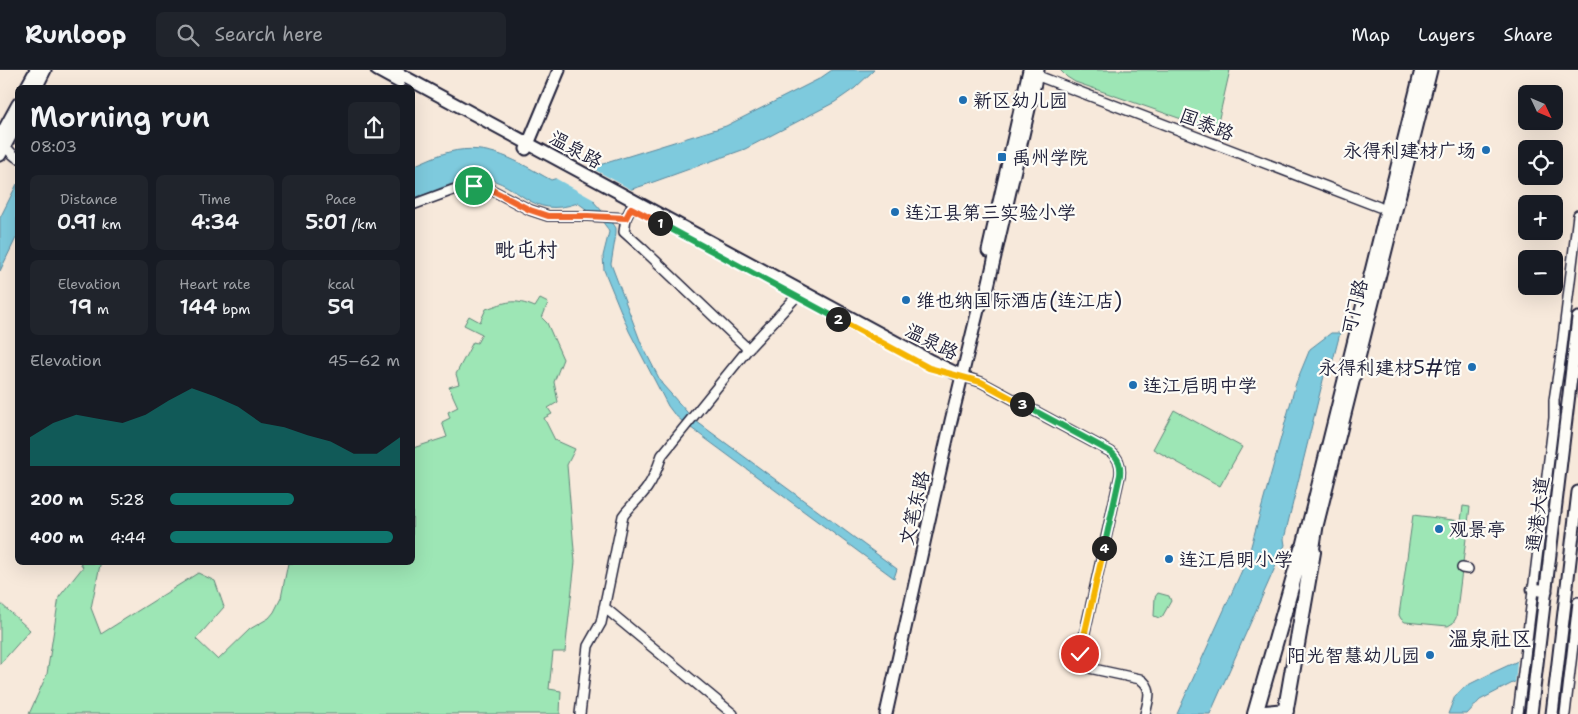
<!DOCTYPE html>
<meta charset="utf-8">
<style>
body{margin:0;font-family:"Shantell Sans","LXGW WenKai TC",sans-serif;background:#20242c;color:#f1f3f6;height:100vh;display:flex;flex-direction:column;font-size:19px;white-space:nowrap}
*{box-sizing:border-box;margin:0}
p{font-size:16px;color:#9ea1a6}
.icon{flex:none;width:28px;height:28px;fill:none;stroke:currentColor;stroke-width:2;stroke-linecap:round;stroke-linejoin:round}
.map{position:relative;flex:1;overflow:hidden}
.sheet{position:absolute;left:15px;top:15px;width:400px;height:480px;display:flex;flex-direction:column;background:#171b24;border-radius:8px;box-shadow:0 5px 20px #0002}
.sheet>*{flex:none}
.needle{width:32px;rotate:134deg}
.buttons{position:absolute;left:1518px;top:15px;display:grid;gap:10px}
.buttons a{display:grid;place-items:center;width:45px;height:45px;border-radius:8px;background:#171b24;box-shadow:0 5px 20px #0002;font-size:25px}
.pin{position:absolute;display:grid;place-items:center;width:42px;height:42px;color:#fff;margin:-21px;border:2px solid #fff;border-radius:50%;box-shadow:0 1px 5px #0007}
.km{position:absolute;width:25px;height:25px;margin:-12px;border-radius:50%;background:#222;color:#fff;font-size:14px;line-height:25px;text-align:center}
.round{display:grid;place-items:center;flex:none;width:52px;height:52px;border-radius:8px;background:#20242c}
.headline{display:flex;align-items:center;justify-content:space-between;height:85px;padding:0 15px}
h1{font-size:28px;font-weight:600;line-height:38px}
.stats{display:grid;grid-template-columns:repeat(3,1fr);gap:8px;height:85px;padding:5px 15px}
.stats div{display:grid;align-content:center;border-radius:8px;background:#20242c;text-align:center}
.stats b{font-size:21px;font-weight:600}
.stats small{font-size:14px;font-weight:400}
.stats p{font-size:14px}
.chart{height:140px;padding:10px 15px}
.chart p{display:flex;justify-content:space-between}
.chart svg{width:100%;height:90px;margin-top:5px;fill:#0f766e;opacity:.7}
ul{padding:0 15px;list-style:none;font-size:16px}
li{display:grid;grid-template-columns:80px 60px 1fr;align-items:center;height:38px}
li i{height:12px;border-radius:6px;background:#0f766e}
header{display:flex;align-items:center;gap:30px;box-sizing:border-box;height:70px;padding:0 25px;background:#171b24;border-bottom:1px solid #363941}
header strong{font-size:24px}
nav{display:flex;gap:28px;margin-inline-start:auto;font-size:18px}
.search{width:350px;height:45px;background:#20242c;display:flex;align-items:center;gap:12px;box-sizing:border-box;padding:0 18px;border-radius:8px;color:#9ea1a6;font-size:19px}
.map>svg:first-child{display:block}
.green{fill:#9de6b5;stroke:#608478}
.water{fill:#7ecadd;stroke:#59879c}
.pier{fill:#f7e9db}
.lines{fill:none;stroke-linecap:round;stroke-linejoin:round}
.minor-casing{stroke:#22223b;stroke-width:12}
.major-casing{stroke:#22223b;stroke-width:15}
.highway-casing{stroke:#22223b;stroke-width:18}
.minor{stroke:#fdfcf7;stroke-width:9}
.major{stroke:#fdfcf7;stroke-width:11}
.highway{stroke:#fdfcf7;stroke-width:14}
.split-1-casing{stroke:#fff;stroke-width:10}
.split-2-casing{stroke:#fff;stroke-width:10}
.split-3-casing{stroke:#fff;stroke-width:10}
.split-4-casing{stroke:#fff;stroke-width:10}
.split-5-casing{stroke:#fff;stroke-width:10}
.split-1{stroke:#f0652b;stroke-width:6}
.split-2{stroke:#22a559;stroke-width:6}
.split-3{stroke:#f5b400;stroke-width:6}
.split-4{stroke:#22a559;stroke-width:6}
.split-5{stroke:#f5b400;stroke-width:6}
.poi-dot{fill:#1f6fb2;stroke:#fdfcf7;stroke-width:2}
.labels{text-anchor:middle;stroke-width:4.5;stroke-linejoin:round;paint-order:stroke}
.poi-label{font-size:19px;fill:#22223b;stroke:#fdfcf7;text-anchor:start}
.street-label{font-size:19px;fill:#22223b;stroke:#fdfcf7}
.quarter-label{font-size:21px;fill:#22223b;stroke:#fdfcf7}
</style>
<header>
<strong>Runloop</strong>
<div class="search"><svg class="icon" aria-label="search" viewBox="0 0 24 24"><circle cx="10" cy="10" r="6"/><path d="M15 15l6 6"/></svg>Search here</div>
<nav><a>Map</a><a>Layers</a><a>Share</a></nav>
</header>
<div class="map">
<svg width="1578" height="644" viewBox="0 0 1578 644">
<rect width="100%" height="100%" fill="#f7e9db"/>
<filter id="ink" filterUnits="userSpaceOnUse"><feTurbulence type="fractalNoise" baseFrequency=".02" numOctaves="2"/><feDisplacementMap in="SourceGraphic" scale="10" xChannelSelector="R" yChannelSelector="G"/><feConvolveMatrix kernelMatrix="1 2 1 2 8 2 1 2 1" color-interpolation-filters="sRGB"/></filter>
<g filter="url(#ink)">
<path class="green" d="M1060,0h170l-14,61 -141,-49 -8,-5z
M540,229l8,4 -6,15 5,5 16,36 -9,23 4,20 -10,6 4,6 -8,4 11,22 20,9 -8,16 8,97 -10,90h-12l-4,37 12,2 -1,23h-531l18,-40 12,-77 24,-30 -3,-4h22l-2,2 -9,43 10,26 97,-61 17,8 9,26 -28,32 22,21 32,-31 19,-11 5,-6 7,-14 7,-35 124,-1 1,-114 34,-11 -5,-15 8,-4 -2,-6 10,-5 -9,-20 10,-3 -3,-10 17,-32 4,1 5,-9 -18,-9 5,-9 11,6 6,-13c21,-7 27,-11 49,-2z
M1174,340l68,37 -22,39 -67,-37z
M1463,436l7,1 -14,111 -3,5 -5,3 -43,-4 -4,-3 -2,-4 14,-100 48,6z
M1158,523l11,3 2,5 -9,16 -3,1 -5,-2 1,-19z
M0,533l30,27 -30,34z"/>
<path class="water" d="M832,0h42l-19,18 -20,14 -90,47 -100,36 -52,16 19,21 4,6v6l-5,30 30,79 21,41 25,28 2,4 208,153 -3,9 -211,-156 -9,-8 -6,-8 -39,-75 -25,-61 -1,-14 6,-24c-4,-12 -21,-21 -31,-29 -50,17 -56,-20 -96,-25 -16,-2 -53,15 -69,21v-33c12,-5 24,-11 36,-14 40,-10 69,10 102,28l175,-54 93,-47z
M17,114v52l-17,35v-53z
M1331,263h9l-8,31h-5l-43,175 1,6 -75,169h-33l71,-157 48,-174 14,-34z
M1578,563v16l-98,51 -13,14h-19l7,-18 11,-10 28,-14z"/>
<path class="pier" d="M588,96l46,25 -36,11 -45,-25z
M1578,561v20l-63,34 2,-24z"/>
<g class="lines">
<defs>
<path id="minor" d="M1033,4l346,133
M0,72c7,4 10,12 18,16
M412,135l41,-15 20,-4 17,3 40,21 18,6h40l38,2
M631,138l-5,10 -2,14 19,17 105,100
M962,306l19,6 130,70c8,6 10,13 9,23l-40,179 4,10 5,4 51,11c14,8 8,22 5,35
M1462,498l6,1
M604,537l129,107
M580,644l8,-68 13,-23 22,-107c7,-10 17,-18 24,-28 7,-10 11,-21 15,-33l86,-106 48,-52
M1518,644l36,-296v-18l7,-45 17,-140
M1565,644l13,-112"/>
<path id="major" d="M377,0l22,12
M392,0l539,291 31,15
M26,18l10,-18
M36,18l9,-18
M0,67l18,-33
M526,79l33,-79
M0,85l18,-33
M988,181l41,-181
M1302,479l119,-479
M1313,482l4,-26 114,-456
M1533,519l13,2
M886,644l65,-293 27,-111 8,-15 52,-225
M1531,644l47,-396
M1552,644l26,-222"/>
<path id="highway" d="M1255,644l47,-165 11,3 -28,162
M1255,644l31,-3"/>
</defs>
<use href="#minor" class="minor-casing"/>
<use href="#major" class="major-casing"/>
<use href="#highway" class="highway-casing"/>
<use href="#minor" class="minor"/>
<use href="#major" class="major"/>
<use href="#highway" class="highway"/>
</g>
</g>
<g class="lines" filter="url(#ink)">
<defs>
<path id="split-1" d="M474,116l16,3 40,21 18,6h40l38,2 5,-10 29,15"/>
<path id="split-2" d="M660,153l178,96"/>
<path id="split-3" d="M838,249l91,49 52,14 41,22"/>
<path id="split-4" d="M1022,334l89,48c8,7 10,13 9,23l-16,73"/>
<path id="split-5" d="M1080,584l24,-106"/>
</defs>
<use href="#split-1" class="split-1-casing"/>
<use href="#split-2" class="split-2-casing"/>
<use href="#split-3" class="split-3-casing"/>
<use href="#split-4" class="split-4-casing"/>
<use href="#split-5" class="split-5-casing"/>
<use href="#split-1" class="split-1"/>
<use href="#split-2" class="split-2"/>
<use href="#split-3" class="split-3"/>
<use href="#split-4" class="split-4"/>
<use href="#split-5" class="split-5"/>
</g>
<g class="poi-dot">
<circle cx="963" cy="30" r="5"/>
<circle cx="1486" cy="80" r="5"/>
<rect x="997" y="82" width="10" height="10" rx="2.5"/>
<circle cx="895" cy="142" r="5"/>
<circle cx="906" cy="230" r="5"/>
<circle cx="1472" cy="297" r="5"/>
<circle cx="1133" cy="315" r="5"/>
<circle cx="1439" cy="459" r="5"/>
<circle cx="1169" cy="489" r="5"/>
<circle cx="1430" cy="585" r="5"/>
</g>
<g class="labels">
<g class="poi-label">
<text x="973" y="37">新区幼儿园</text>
<text x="1476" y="87" text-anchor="end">永得利建材广场</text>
<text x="1012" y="94">禹州学院</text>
<text x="905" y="149">连江县第三实验小学</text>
<text x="916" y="237">维也纳国际酒店(连江店)</text>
<text x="1462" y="304" text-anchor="end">永得利建材5#馆</text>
<text x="1143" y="322">连江启明中学</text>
<text x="1449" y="466">观景亭</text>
<text x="1179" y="496">连江启明小学</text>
<text x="1420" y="592" text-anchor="end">阳光智慧幼儿园</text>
</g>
<g class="street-label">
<text transform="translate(1207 54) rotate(21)" y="7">国泰路</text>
<text transform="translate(576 79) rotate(29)" y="7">温泉路</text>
<text transform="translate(1354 237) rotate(-76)" y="7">可门路</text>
<text transform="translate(932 271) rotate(27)" y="7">温泉路</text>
<text transform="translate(914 438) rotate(-77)" y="7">文笔东路</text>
<text transform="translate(1537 444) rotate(-83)" y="7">通港大道</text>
</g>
<g class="quarter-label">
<text x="526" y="187">毗屯村</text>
<text x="1490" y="576">温泉社区</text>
</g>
</g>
</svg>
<div class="buttons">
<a><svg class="needle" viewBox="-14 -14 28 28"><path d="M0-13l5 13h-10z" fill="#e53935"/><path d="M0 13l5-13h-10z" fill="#9ea1a6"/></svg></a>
<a><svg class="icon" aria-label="locate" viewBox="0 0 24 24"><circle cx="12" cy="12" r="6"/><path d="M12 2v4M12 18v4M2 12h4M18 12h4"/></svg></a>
<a>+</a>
<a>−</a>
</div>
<div class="pin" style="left:474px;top:116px;background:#1e9e55"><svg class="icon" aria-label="arrive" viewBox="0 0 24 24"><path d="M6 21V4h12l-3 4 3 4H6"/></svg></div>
<div class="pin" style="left:1080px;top:584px;background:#d93025"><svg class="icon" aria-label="check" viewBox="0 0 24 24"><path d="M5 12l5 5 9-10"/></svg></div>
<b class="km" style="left:660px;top:153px">1</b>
<b class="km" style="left:838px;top:249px">2</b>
<b class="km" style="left:1022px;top:334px">3</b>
<b class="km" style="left:1104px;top:478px">4</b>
<section class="sheet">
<div class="headline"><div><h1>Morning run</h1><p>08:03</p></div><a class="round"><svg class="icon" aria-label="share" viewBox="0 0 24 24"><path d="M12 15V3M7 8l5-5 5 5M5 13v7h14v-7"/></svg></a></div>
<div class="stats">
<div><p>Distance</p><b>0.91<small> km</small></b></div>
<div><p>Time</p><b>4:34</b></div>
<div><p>Pace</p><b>5:01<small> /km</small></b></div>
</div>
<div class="stats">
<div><p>Elevation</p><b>19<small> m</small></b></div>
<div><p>Heart rate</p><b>144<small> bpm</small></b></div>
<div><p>kcal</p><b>59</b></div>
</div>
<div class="chart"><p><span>Elevation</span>45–62 m</p>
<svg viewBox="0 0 160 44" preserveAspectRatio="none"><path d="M0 44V30L10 23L20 19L30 21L40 23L50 19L60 12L70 6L80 10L90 15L100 23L110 25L120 29L130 32L140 38L150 38L160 30V44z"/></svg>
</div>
<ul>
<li><b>200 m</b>5:28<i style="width:54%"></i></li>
<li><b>400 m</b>4:44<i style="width:97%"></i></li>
</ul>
</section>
</div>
